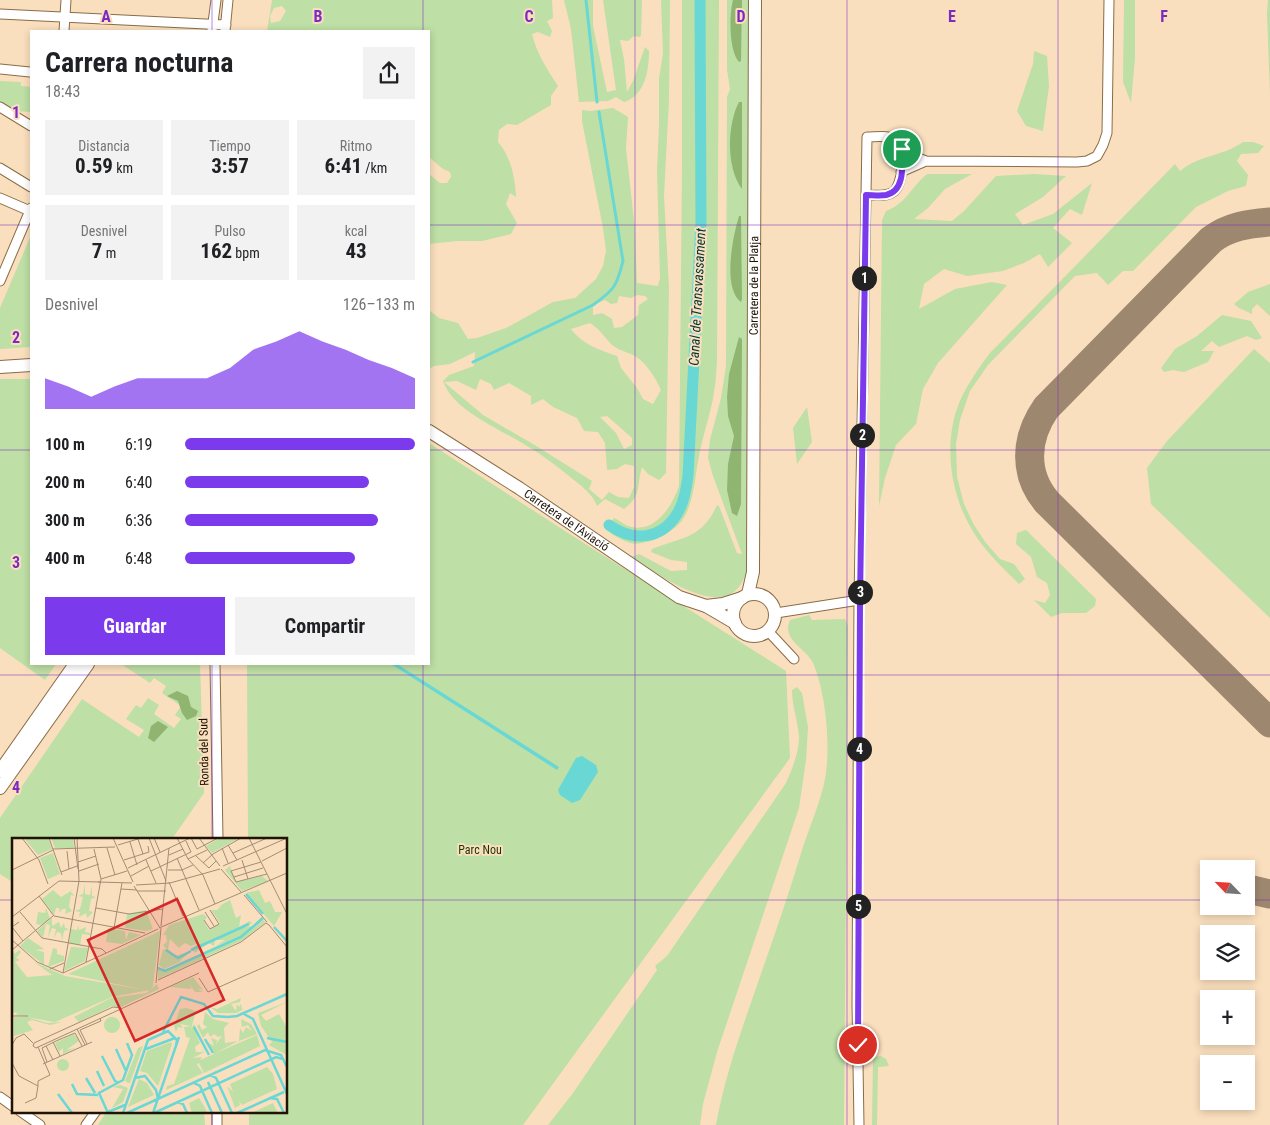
<!DOCTYPE html>
<html lang="es">
<meta charset="utf-8">
<style>
body{margin:0;font-family:"Roboto Condensed",sans-serif;background:#f2f2f2;color:#202124;height:100vh;display:flex;flex-direction:column;font-size:19px;white-space:nowrap}
*{box-sizing:border-box;margin:0}
p{font-size:16px;color:#757577}
.icon{flex:none;width:28px;height:28px;fill:none;stroke:currentColor;stroke-width:2;stroke-linecap:round;stroke-linejoin:round}
.map{position:relative;flex:1;overflow:hidden}
.panel{position:absolute;left:30px;top:30px;width:400px;height:635px;display:flex;flex-direction:column;background:#fff;border-radius:0px;box-shadow:0 2px 8px #0003}
.panel>*{flex:none}
.needle{width:32px;rotate:295deg}
.fabs{position:absolute;left:1200px;top:860px;display:grid;gap:10px}
.fabs a{display:grid;place-items:center;width:55px;height:55px;border-radius:0px;background:#fff;box-shadow:0 2px 8px #0003;font-size:25px}
.pin{position:absolute;display:grid;place-items:center;width:42px;height:42px;color:#fff;margin:-21px;border:2px solid #fff;border-radius:50%;box-shadow:0 1px 5px #0007}
.km{position:absolute;width:25px;height:25px;margin:-12px;border-radius:50%;background:#222;color:#fff;font-size:14px;line-height:25px;text-align:center}
.round{display:grid;place-items:center;flex:none;width:52px;height:52px;border-radius:0px;background:#f2f2f2}
.overview{display:flex;align-items:center;justify-content:space-between;height:85px;padding:0 15px}
h1{font-size:28px;font-weight:700;line-height:38px}
.metrics{display:grid;grid-template-columns:repeat(3,1fr);gap:8px;height:85px;padding:5px 15px}
.metrics div{display:grid;align-content:center;border-radius:0px;background:#f2f2f2;text-align:center}
.metrics b{font-size:21px;font-weight:700}
.metrics small{font-size:14px;font-weight:400}
.metrics p{font-size:14px}
.chart{height:140px;padding:10px 15px}
.chart p{display:flex;justify-content:space-between}
.chart svg{width:100%;height:90px;margin-top:5px;fill:#7c3aed;opacity:.7}
.action{display:flex;gap:10px;margin-top:auto;padding:10px 15px}
.action a{flex:1;height:58px;border-radius:0px;background:#7c3aed;color:#fff;font-size:20px;font-weight:700;line-height:58px;text-align:center}
.action a+a{background:#f2f2f2;color:#202124}
ul{padding:0 15px;list-style:none;font-size:16px}
li{display:grid;grid-template-columns:80px 60px 1fr;align-items:center;height:38px}
li i{height:12px;border-radius:6px;background:#7c3aed}
.map>svg:first-child{display:block}
.green{fill:#bedfa5;fill-rule:evenodd}
.forest{fill:#90b571}
.water{fill:#69d8d4}
.lines{fill:none;stroke-linecap:round;stroke-linejoin:round}
.stream{stroke:#69d8d4;stroke-width:3}
.canal{stroke:#69d8d4;stroke-width:11}
.taxiway{stroke:#9d886f;stroke-width:29}
.street-casing{stroke:#8a6c46;stroke-width:11}
.secondary-casing{stroke:#8a6c46;stroke-width:14}
.street{stroke:#fff;stroke-width:9}
.secondary{stroke:#fff;stroke-width:12}
.route-casing{stroke:#fff;stroke-width:10}
.route{stroke:#7c3aed;stroke-width:6}
.grid{fill:none;stroke:#7b2cbf;stroke-width:1;stroke-opacity:0.55}
.labels{text-anchor:middle;stroke-width:4;stroke-linejoin:round;paint-order:stroke}
.street-label{font-size:12px;fill:#1f1304;stroke:#fadfbe}
.park-label{font-size:12px;fill:#1b3301;stroke:#fadfbe}
.water-label{font-size:14px;font-style:italic;fill:#003634;stroke:#fadfbe}
.inset-river{fill:none;stroke:#69d8d4;stroke-width:2.5}
.inset-road{fill:none;stroke:#a28d74;stroke-width:1}
.view{fill:#d62828;fill-opacity:0.15;stroke:#d62828;stroke-width:2.5}
.inset-edge{fill:none;stroke:#1f1304;stroke-width:2.5}
.grid-label{font-size:16px;text-anchor:middle;font-weight:bold;fill:#7b2cbf;stroke:#fadfbe;stroke-width:4;stroke-linejoin:round;paint-order:stroke}
</style>
<div class="map">
<svg width="1270" height="1125" viewBox="0 0 1270 1125">
<rect width="100%" height="100%" fill="#fadfbe"/>
<path class="green" d="M272,0h280l1,18 -6,3 5,10 -2,6 -12,-5 -6,2c5,20 15,35 26,52l-7,10v9l-34,20 -10,-1 -8,6 -1,12c13,15 17,35 18,55l-6,-4 -4,11 11,19 -6,11 -29,7h-25l-28,3v-70l11,9h7l4,-6 -1,-5 -7,-3 -14,-12v-126h-162zM282,6l4,5 -6,10 -9,2 -1,-7 4,-8z
M564,0h29v26l14,66 9,-2 -13,-90h39l-1,35 -1,2 -6,-1 -6,5 -8,-1 4,19 3,33 6,-11 12,-34 4,4c0,19 -4,45 -25,51l-8,-5 -8,4 -29,1 -8,-73z
M661,0h9l-1,100 -5,96 5,92 -3,185 -7,7 -11,-6 -6,-7c-6,21 0,28 -18,42l-19,-10 -8,7c-4,-11 -14,-19 -23,-26 -15,-12 -30,-24 -47,-34 -26,-17 -73,-34 -84,-65l6,-6 25,-9 1,-14 -25,12 -16,2 -5,3v-59l10,8 19,5 10,16 9,-1 29,-10 47,-26 22,-4 21,-19 7,-13 3,-15 -3,-23 -21,-107v-11l8,1 23,-3 15,9 -2,31 9,82 2,53 21,3 2,-8 -3,-107 2,-47v-46l4,-24zM637,295l8,1 3,3 -9,6 -1,10 -16,12 -8,1 -2,-9 -10,-6 -9,2v-10l12,-5 6,4 6,-1 2,-7 12,2zM590,323c9,6 13,12 20,20 6,6 13,8 21,11 14,6 24,23 30,36l-8,14 -10,-5 -6,-11 -16,-20 -4,-12c-18,-6 -35,-12 -46,-27zM480,379l11,5 3,6 15,-7 22,13v9l12,-6 10,8 24,11 7,13 14,1 7,11 2,27 10,-1 8,-5 9,2v21l-5,11 -11,-1 -9,-5 -7,8 -13,-11 3,-8 -59,-37 -50,-29 -39,-33 13,-1 19,9zM607,416l25,22v7l-8,4 -8,-16 -16,-16z
M682,0h37l-2,361c-1,11 -1,21 -3,31 -3,21 -11,42 -15,64 -4,19 -5,47 -16,63 -8,13 -38,28 -53,24 -9,-3 -17,-8 -24,-13l8,-12c5,2 9,6 14,8 26,9 44,-19 51,-40l3,-318z
M727,0h22l-1,564c-12,69 -86,12 -117,-7l8,-3 32,17 16,-1v-8l-16,-2 -20,-8 1,-3c30,-12 50,-10 65,-44l2,1 18,47 5,1 -29,-78 -5,-18 2,-18 11,-42 5,-32 1,-269 3,-8 -3,-19z
M1124,0h11v58l-4,45 -8,-21z
M1268,0h2v95l-3,-82z
M1034,51l13,5 2,30 -6,45 -17,-5 -9,-15 16,-47z
M0,81l21,1v4l10,1v25l-16,-1 -15,-9z
M1243,142h10l11,4 -6,7 -17,1 -4,7 11,14 -2,11 -18,5 -32,16 -63,64h-10l-15,14 -11,-12 -22,3 -87,89 -18,26 -10,29 -4,24 1,33 7,27 10,21 12,18 14,16 14,5 11,15 -6,5c-14,-14 -30,-29 -41,-45 -27,-38 -36,-93 -19,-136 8,-18 19,-34 30,-49l186,-190 5,7c19,-16 44,-15 63,-29z
M927,174h45l-27,15 -17,19 -14,11 38,2 12,-10 32,-35 38,-2 32,2 -23,21 -28,17 8,11 30,-11 39,-31 -10,32 -12,-6 -17,19 19,15 -24,24 -8,-13 -16,9 -21,8 -36,5 -23,-7 -20,15 -5,25 36,-20 37,-7 15,3 -69,78 -15,26 -7,35 -20,21 -11,33 -6,28 3,-286 4,-9c21,-8 25,-24 41,-37z
M31,235v112l-31,2v-41z
M1270,284v32l-13,-12 -5,5v5l-13,-6 -5,-4 14,-12z
M1222,315l29,6 11,17 -6,2 -9,-4 -28,11 -7,-6 -11,10h13l-6,11 -24,10 -11,-2 -9,2 -3,-4 14,-19 22,-13z
M1254,349l16,14v255l-119,-114 -4,-36 20,-27z
M0,379h31v285h25l-11,16 -45,-32z
M807,407l5,35 -15,22 -4,-36z
M429,443l139,90 218,138 4,87 -267,367h-274v-14h37v-272h-38l-1,-175h182z
M1026,530l70,69 -1,7 -9,7h-24l-11,4 -17,-17 11,3 5,-8 -3,-12 -10,-6 -6,-20 -15,-13 1,-11z
M809,615l3,5 33,-1 3,7 -4,499h-128c8,-45 23,-88 38,-131 17,-49 34,-97 49,-147 7,-21 18,-47 22,-68 6,-33 1,-86 -12,-116 -7,-15 -32,-23 -23,-43z
M121,664h79l4,129 -32,46h-158v44l-14,-9v-56l82,-119 57,38 5,-7 -18,-11 10,-14 5,3 7,-10 11,7 -5,9 20,14 7,-9 -6,-4 6,-9 -19,-13 4,-7 -12,-8 -4,5z
M797,687l5,6 6,34 -2,33 -7,48 -82,244 -14,52 -3,21h-152l25,-32 84,-123 -2,-4 12,-10 119,-173c6,-14 13,-30 13,-46 -1,-16 -7,-31 -7,-47z
M881,1056l5,3 3,7 -11,1 -1,58h-5l1,-68z
M107,1111h97l1,14h-107z"/>
<path class="forest" d="M733,0h9l-1,61 -2,1c-10,-11 -10,-47 -6,-62z
M739,102h3v87c-16,-21 -15,-64 -3,-87z
M739,216h2l1,83 -1,3c-19,-14 -8,-66 -2,-86z
M739,337l3,2 -1,165 -4,12 -5,-3 -5,-23 1,-26 6,-28 -6,-20 -1,-19 2,-23z
M177,691l11,5 3,11 7,4 -2,5 -9,4 -5,-7 -4,-12 -11,-5z
M158,721l10,6 -14,15 -6,-4 3,-12z"/>
<path class="water" d="M391,664h6l162,103 -2,3z
M582,756l14,9 2,7 -18,28 -8,3 -12,-8 -2,-5 18,-32z"/>
<g class="lines">
<path class="stream" d="M586,0l11,102
M473,362l120,-57c21,-15 24,-19 30,-44l-24,-149"/>
<path class="canal" d="M609,525c24,17 52,15 68,-11 7,-11 9,-25 11,-38l13,-254 -1,-222"/>
<path class="taxiway" d="M1270,222c-22,2 -41,4 -59,18l-165,168c-21,30 -23,66 1,94l223,221
M1248,889l22,5"/>
<defs>
<path id="street" d="M0,14l226,11
M212,30l4,-30
M64,31l2,-31
M225,31l3,-31
M0,69l30,3
M0,107l31,19
M926,161l151,1 10,-1 10,-5 6,-11 4,-12 2,-133
M0,168l31,19
M901,172l25,-11 -24,-9
M0,198l30,13
M0,281l31,-73
M776,613l83,-13
M768,631l26,28
M215,664l3,175
M0,1097l14,10
M20,1111l20,14
M217,1111v14
M86,1125l10,-14
M859,1125l-2,-121 2,-404 8,-463c9,0 23,-3 30,4 9,9 6,44 -4,51 -7,5 -19,3 -27,3"/>
<g id="secondary">
<path d="M0,367l31,-2"/>
<path id="s1" d="M429,431l90,57 160,109 27,9 29,17"/>
<circle cx="754" cy="615" r="21"/>
<path id="s2" d="M748,594l5,-22 2,-572"/>
<path d="M706,606l17,-2 19,-6"/>
<path d="M0,771l75,-107"/>
<path d="M0,788l88,-124"/>
</g>
</defs>
<use href="#street" class="street-casing"/>
<use href="#secondary" class="secondary-casing"/>
<use href="#street" class="street"/>
<use href="#secondary" class="secondary"/>
</g>
<g class="lines">
<defs>
<path id="route" d="M858,1045l2,-445 6,-405c6,0 14,1 20,0 20,-4 16,-32 16,-46"/>
</defs>
<use href="#route" class="route-casing"/>
<use href="#route" class="route"/>
</g>
<path class="grid" d="M212,0v31M423,0v31M635,0v1125M847,0v1125M1058,0v1125M0,225h31M429,225h841M0,450h31M429,450h841M212,664v175M423,664v461M0,675h1270M0,900h14M286,900h923M1246,900h24M212,1111v14"/>
<g class="labels">
<g class="street-label">
<text dy="4" stroke="none"><textPath href="#s2" startOffset="309">Carretera de la Platja</textPath></text>
<text dy="4" stroke="none"><textPath href="#s1" startOffset="164">Carretera de l'Aviació</textPath></text>
<text transform="translate(204 752) rotate(-91)" y="4">Ronda del Sud</text>
</g>
<g class="park-label">
<text x="480" y="854">Parc Nou</text>
</g>
<g class="water-label">
<text transform="translate(697 297) rotate(-87)" y="5">Canal de Transvassament</text>
</g>
</g>
<g transform="translate(12 838)">
<rect width="275" height="275" fill="#fadfbe"/>
<path d="M12,0h24l4,11 -14,6zM39,0h22l1,10h-19zM208,0l17,1 -25,14 -6,-7zM41,15l7,21 -12,5 -8,-21zM218,28l6,16 26,-6 6,5 -26,10 -17,-21zM61,44l-2,10 4,4 -4,-1 -2,12 3,4 -7,3 1,-5h-4l-2,4 -1,-5h-3l-2,7 -12,-16 11,-9 8,7 10,-6zM73,46v10l5,1 2,-9v10l4,1 -5,2 -2,12 4,1 -6,6 -1,-5 -7,4 1,-5 -5,-1 5,-2 3,-12 -5,-1 5,-2zM247,52l6,13 5,-2 5,11h7l-8,14 -28,-33zM218,62l6,18 5,-3 -2,12 11,-6 2,2 -7,4 9,-1 7,-9 2,2 -7,10 7,-9 3,2 -23,18 -85,39v-12l6,4 68,-32 -16,7 9,-6h-10l-1,6 -5,-3 -14,10 -4,-4 9,-7 -9,4 -6,-3 -6,5 -9,-9 -2,10 7,7 16,-5 -12,11 34,-15 -49,22 -5,-4 4,-16 4,1 -4,-5 4,-3 -1,-7h-3l6,-10 34,-11 4,3 -3,4 5,9 11,-7 -9,-13h6l5,-5 -5,2zM34,70l4,11 -9,6 -5,-1 2,-12 7,1zM134,72l7,19 -6,2 -22,-3 2,-14zM40,80v8l7,-4 2,6 3,-5 1,5 4,1 -5,2 -2,10 -1,-8 -4,-1 -3,7 2,-10 -4,-1 -4,10 2,-13 -4,-1 -3,14 -6,-7zM66,87l1,5 7,-3 -1,5 5,1v2l-8,-1 -2,11 -11,-2 2,-14 6,1zM96,90l17,3 1,9 3,-8 12,3 -19,9 -16,-2zM148,93l-7,55 -3,4 -38,7 -57,25 -40,-7 3,-2 -6,-1 1,-61 2,3 4,-4 2,2 -5,6 4,2 -5,2 12,15 25,-2 -18,-13 31,14 80,14 -77,-16zM16,100l16,11 -9,1 9,2v13l-24,-19zM59,109l17,1 -3,13 -21,10zM41,110l4,1v5l7,2v5l-16,6zM181,139l10,13 -6,-2 6,4h-8l-6,-9 3,6 -22,-2zM145,146l2,5 -40,19 -7,-2 -33,16 -5,-5 37,-19 35,-5zM229,160l-1,4 -9,2 5,7 1,-7 2,3 2,-3 1,6 -6,3h-18l-8,-6 7,2zM275,164l-26,13 5,6 13,-7 8,14v27l-18,-10 3,-3 -11,-16 -3,-13zM174,170l10,3 -5,18 3,-5 16,30 -15,-27 14,28 -14,-23 5,11 -5,4 1,5h7l-1,-3 2,3 -11,6 9,-1 -5,8 6,8 -37,17 1,-4 7,-2 16,-46 -4,-1 -2,-10 7,-1 -11,-2 3,4 -5,-1 -2,5 -2,-6 6,-17zM193,174l8,7 16,4 -5,5 1,15 13,-2 -22,12 41,-18 3,11 -56,27 -6,-12 16,-7 -10,-14 10,6 -3,-8 6,2 -1,4 6,-8 -4,1 -4,-3 -4,3 -2,-5 -5,6 -6,-12 2,-2 3,6 5,-3 -4,-3zM2,179h13l20,6 15,-1 -12,3 -18,-5 -5,2 6,8 -19,6zM92 187a8 8 0 1 1 16 0a8 8 0 1 1-16 0ZM229,181l10,5 6,10 -18,7 1,-13 3,5 3,-6 6,4 -4,-6 -6,2zM62,196l5,7 -13,9 9,-2 -12,6v-6l-4,4 -4,-9zM159,204l1,2 -14,42 -11,-13 -7,-2 7,-20zM131,208l-13,37h-2l-3,-2 13,-33zM45 227a6 6 0 1 1 12 0a6 6 0 1 1-12 0ZM255,229l6,7 4,15 -35,16 -3,-4 1,4 -5,3 -8,-22 6,6 -3,-8zM127,241l8,4 7,12 -26,12zM108,247l8,3 -5,14 -11,6 11,-19 -10,-2zM187,260l6,10 2,5h-15l-3,-10zM261,265l5,10h-27z" fill="#bedfa5"/>
<path class="inset-river" d="M234,56l17,20M262,89l13,14M215,96l22,-10M154,112l12,8 13,-7M179,112l36,-16M146,130l7,3 76,-34 22,-19M232,176l9,5 34,75M182,189l15,28M151,194l18,-35 23,7 9,12 15,1 9,-1 50,-22M255,200l20,4M193,201l8,14M104,211l10,22M134,211l29,-11M90,218l13,25 4,2M85,233l7,15M198,237l6,3 16,35M74,240l9,15M123,240l10,-2 11,14 2,9M196,244l14,31M182,245l6,3 12,27M60,246l5,10 21,1M46,256l14,19M257,260l8,1 7,14M165,264l6,2 4,9M96,274l17,-7M96,275l-9,-20 24,-13 9,-25 -5,-12M111,275l25,-73 20,-9 9,9 -1,6M115,275l138,-63 16,5 6,12M141,275l26,-76M142,275l122,-56 7,2M225,275l47,-21"/>
<path class="inset-road" d="M10,0l17,22 9,24M37,0l13,37M62,0l4,31M101,0l20,44M137,0l17,43M142,0l6,14M165,0l11,21 15,16 12,29M179,0l6,11 21,-11M187,0l21,28M237,0l38,76M126,1l5,15M118,4l7,23M106,7l23,-7M216,7l9,15M95,10l8,27M210,10l6,15M41,11l62,-2M55,13l2,18M221,15l34,-15M157,17l14,-6M184,18l13,12 7,-7M165,20l22,52M176,21l19,-9M112,22l25,-8 -1,-6M134,22l10,23M230,22l6,19M250,23l25,-13M66,24l18,-6M249,24l-30,9 5,11 31,-8M191,25l10,-9 28,-16M211,28l64,-28M116,30l62,-30M209,31l20,23M0,32l41,-20M156,32h14l11,-5M67,33l20,-7M139,33l40,-19 -5,-11M49,34l16,-6M119,38l18,-10M222,39l29,-9M89,41l26,-8M86,44l34,1M157,44l14,34M124,47l34,-2 50,-14M122,48l26,42M109,51l16,1M125,53h29M232,57l23,27M27,58l15,20 91,17M84,70l33,6 34,-5M8,74l22,26 60,11 4,4M193,74l9,14M0,79l47,-36 41,1M192,82l6,9 9,-5 -9,-14M7,84l-7,5 11,14M257,87l18,22M149,88l8,-78M102,90l8,-45M147,90l128,-55M0,102l25,22 26,11 95,-44M0,112l41,-34M74,124l15,-83 -7,-30M38,131l14,-6M51,135l16,-92 -2,-43M187,140l9,14 79,-35M146,142l83,-38 25,-19 3,2M144,145l5,-55M109,170l-8,-1 -79,36 -1,3 3,2 163,-75M0,178h16M65,191l8,16M68,192l21,-9 -1,-3M68,192l7,14M41,204l7,14M0,207l4,-7 8,-4 9,9M34,208l7,14M26,209l12,28 -12,6v5M35,224l-5,-14 14,-7 19,-8 7,13M0,225l7,13 19,10 -2,12 -11,5M31,226l49,-22"/>
<path class="view" d="M165,61l47,101 -89,41 -47,-101z"/>
<rect width="275" height="275" class="inset-edge"/>
</g>
<g class="grid-label">
<text x="106" y="22">A</text>
<text x="318" y="22">B</text>
<text x="529" y="22">C</text>
<text x="741" y="22">D</text>
<text x="952" y="22">E</text>
<text x="1164" y="22">F</text>
<text x="16" y="118">1</text>
<text x="16" y="343">2</text>
<text x="16" y="568">3</text>
<text x="16" y="793">4</text>
</g>
</svg>
<div class="fabs">
<a><svg class="needle" viewBox="-14 -14 28 28"><path d="M0-13l5 13h-10z" fill="#e53935"/><path d="M0 13l5-13h-10z" fill="#757577"/></svg></a>
<a><svg class="icon" aria-label="layers" viewBox="0 0 24 24"><path d="M12 4l9 5-9 5-9-5zM3 14l9 5 9-5"/></svg></a>
<a>+</a>
<a>−</a>
</div>
<div class="pin" style="left:902px;top:149px;background:#1e9e55"><svg class="icon" aria-label="arrive" viewBox="0 0 24 24"><path d="M6 21V4h12l-3 4 3 4H6"/></svg></div>
<div class="pin" style="left:858px;top:1045px;background:#d93025"><svg class="icon" aria-label="check" viewBox="0 0 24 24"><path d="M5 12l5 5 9-10"/></svg></div>
<b class="km" style="left:864px;top:278px">1</b>
<b class="km" style="left:862px;top:435px">2</b>
<b class="km" style="left:860px;top:592px">3</b>
<b class="km" style="left:859px;top:749px">4</b>
<b class="km" style="left:858px;top:906px">5</b>
<section class="panel">
<div class="overview"><div><h1>Carrera nocturna</h1><p>18:43</p></div><a class="round"><svg class="icon" aria-label="share" viewBox="0 0 24 24"><path d="M12 15V3M7 8l5-5 5 5M5 13v7h14v-7"/></svg></a></div>
<div class="metrics">
<div><p>Distancia</p><b>0.59<small> km</small></b></div>
<div><p>Tiempo</p><b>3:57</b></div>
<div><p>Ritmo</p><b>6:41<small> /km</small></b></div>
</div>
<div class="metrics">
<div><p>Desnivel</p><b>7<small> m</small></b></div>
<div><p>Pulso</p><b>162<small> bpm</small></b></div>
<div><p>kcal</p><b>43</b></div>
</div>
<div class="chart"><p><span>Desnivel</span>126–133 m</p>
<svg viewBox="0 0 160 44" preserveAspectRatio="none"><path d="M0 44V29L10 33L20 38L30 33L40 29L50 29L60 29L70 29L80 24L90 15L100 11L110 6L120 11L130 15L140 20L150 24L160 29V44z"/></svg>
</div>
<ul>
<li><b>100 m</b>6:19<i style="width:100%"></i></li>
<li><b>200 m</b>6:40<i style="width:80%"></i></li>
<li><b>300 m</b>6:36<i style="width:84%"></i></li>
<li><b>400 m</b>6:48<i style="width:74%"></i></li>
</ul>
<div class="action"><a>Guardar</a><a>Compartir</a></div>
</section>
</div>
